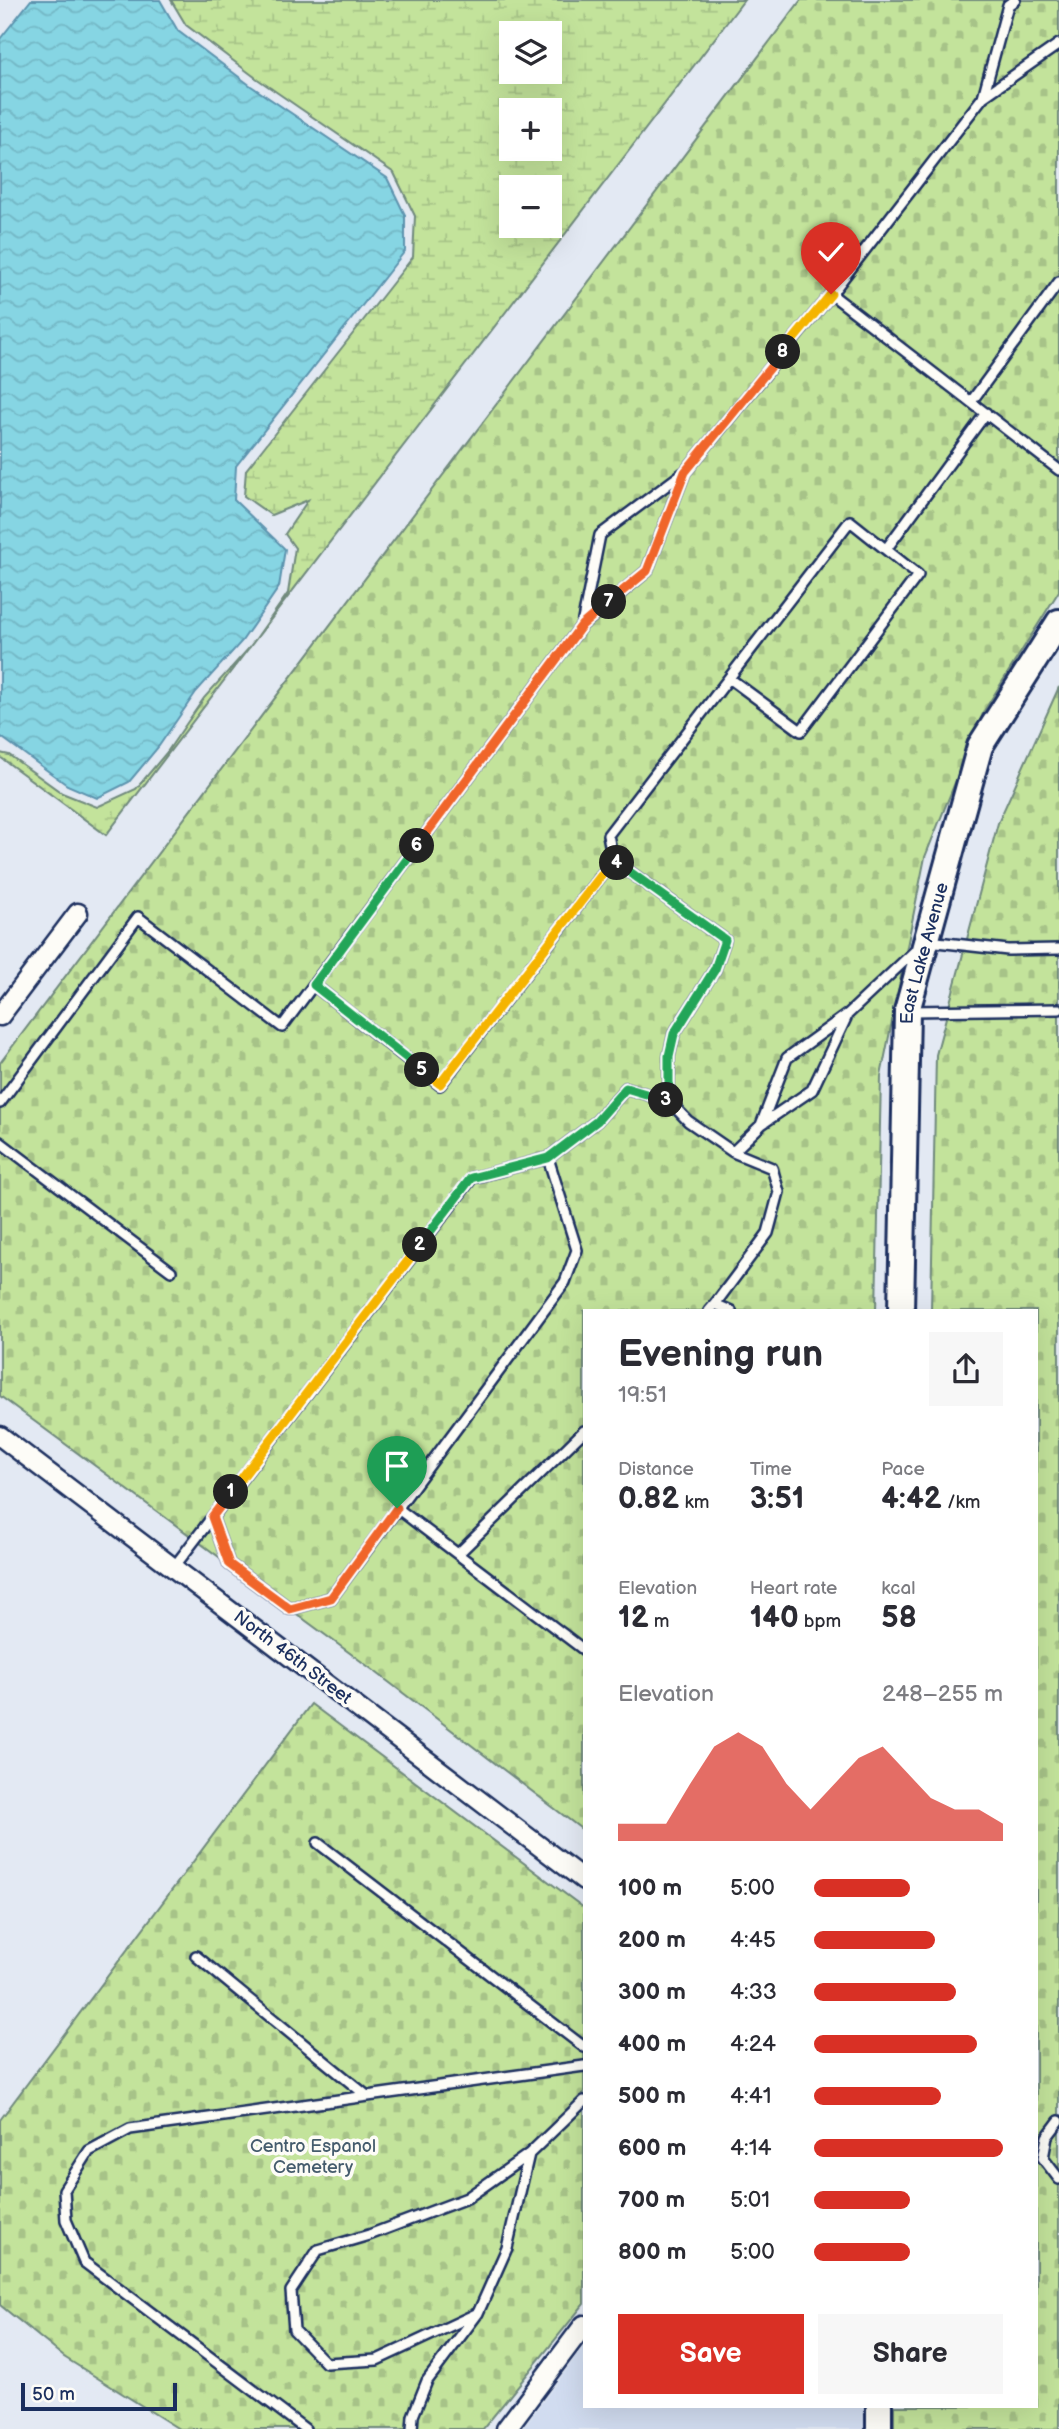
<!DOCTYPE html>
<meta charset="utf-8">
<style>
body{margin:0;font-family:"Balsamiq Sans",sans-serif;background:#f7f7f7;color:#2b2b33;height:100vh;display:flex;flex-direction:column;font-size:26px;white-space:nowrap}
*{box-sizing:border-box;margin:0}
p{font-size:23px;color:#7c7c81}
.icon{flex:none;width:38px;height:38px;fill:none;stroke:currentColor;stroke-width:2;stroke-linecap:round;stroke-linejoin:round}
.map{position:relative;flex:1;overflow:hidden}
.drawer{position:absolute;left:583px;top:1309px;width:455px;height:1099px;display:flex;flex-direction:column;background:#fff;border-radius:0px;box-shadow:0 7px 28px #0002}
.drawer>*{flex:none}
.tools{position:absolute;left:499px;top:21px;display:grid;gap:14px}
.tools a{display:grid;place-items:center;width:63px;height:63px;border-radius:0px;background:#fff;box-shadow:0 7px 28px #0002;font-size:35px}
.scale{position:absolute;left:21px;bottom:18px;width:156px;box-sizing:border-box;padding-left:7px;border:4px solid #1b2f5e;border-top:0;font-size:19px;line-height:24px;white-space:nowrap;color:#1b2f5e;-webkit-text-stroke:5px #fdfcf7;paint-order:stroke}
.pin{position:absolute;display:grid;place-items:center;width:60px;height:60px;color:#fff;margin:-72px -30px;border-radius:50% 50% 50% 0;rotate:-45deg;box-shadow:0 0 7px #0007}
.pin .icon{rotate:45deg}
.km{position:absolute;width:35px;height:35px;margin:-18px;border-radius:50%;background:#222;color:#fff;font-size:19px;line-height:35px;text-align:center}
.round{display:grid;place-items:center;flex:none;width:74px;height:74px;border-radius:0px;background:#f7f7f7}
.head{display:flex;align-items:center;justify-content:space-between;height:119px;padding:0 35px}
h1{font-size:38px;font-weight:800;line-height:52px}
.figures{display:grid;grid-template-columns:repeat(3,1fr);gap:10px;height:119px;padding:7px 35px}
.figures div{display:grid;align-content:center}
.figures b{font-size:30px;font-weight:800}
.figures small{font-size:19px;font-weight:400}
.figures p{font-size:19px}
.chart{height:196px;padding:14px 35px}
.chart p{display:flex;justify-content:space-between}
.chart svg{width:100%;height:126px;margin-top:7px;fill:#d93025;opacity:.7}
.button{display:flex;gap:14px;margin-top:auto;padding:14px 35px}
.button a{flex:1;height:80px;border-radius:0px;background:#d93025;color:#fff;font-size:28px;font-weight:800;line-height:80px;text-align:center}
.button a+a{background:#f7f7f7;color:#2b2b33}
ul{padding:0 35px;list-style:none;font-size:23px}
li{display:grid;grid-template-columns:112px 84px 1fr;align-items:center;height:52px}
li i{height:18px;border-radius:9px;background:#d93025}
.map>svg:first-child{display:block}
.built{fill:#d1dcf0}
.wetland{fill:url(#wetland-marsh);stroke:#6f897c;stroke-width:2;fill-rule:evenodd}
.cemetery{fill:url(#cemetery-stones);stroke:#6f897c;stroke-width:2}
.water{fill:url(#water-waves);stroke:#5b93ae;stroke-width:2}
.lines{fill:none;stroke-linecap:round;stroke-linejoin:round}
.lane-casing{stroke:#1b2f5e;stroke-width:14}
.street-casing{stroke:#1b2f5e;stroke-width:23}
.secondary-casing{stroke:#1b2f5e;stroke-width:30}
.lane{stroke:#fdfcf7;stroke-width:9}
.street{stroke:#fdfcf7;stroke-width:18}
.secondary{stroke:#fdfcf7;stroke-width:24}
.split-1-casing{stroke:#fff;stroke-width:14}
.split-2-casing{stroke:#fff;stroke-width:14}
.split-3-casing{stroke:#fff;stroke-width:14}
.split-4-casing{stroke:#fff;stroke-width:14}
.split-5-casing{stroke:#fff;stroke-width:14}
.split-6-casing{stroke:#fff;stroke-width:14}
.split-7-casing{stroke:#fff;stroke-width:14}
.split-8-casing{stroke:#fff;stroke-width:14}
.split-9-casing{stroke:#fff;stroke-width:14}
.split-1{stroke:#f0652b;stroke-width:9}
.split-2{stroke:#f5b400;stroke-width:9}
.split-3{stroke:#22a559;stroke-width:9}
.split-4{stroke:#22a559;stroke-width:9}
.split-5{stroke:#f5b400;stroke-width:9}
.split-6{stroke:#22a559;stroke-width:9}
.split-7{stroke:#f0652b;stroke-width:9}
.split-8{stroke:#f0652b;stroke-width:9}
.split-9{stroke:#f5b400;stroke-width:9}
.labels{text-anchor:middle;stroke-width:7;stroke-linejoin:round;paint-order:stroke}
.street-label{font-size:18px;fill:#1b2f5e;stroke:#fdfcf7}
.park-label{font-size:18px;fill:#455c6d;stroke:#fdfcf7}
</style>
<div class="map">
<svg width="1059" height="2429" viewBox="0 0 1059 2429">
<defs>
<pattern id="wetland-marsh" width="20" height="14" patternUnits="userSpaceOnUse" patternTransform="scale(1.75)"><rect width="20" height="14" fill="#c3e39b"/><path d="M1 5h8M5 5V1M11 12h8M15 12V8" fill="none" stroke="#a7c388"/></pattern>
<pattern id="cemetery-stones" width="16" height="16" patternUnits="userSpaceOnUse" patternTransform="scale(1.75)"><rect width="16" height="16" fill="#c3e39b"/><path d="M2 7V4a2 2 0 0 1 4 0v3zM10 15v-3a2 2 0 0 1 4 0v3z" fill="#a7c388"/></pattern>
<pattern id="water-waves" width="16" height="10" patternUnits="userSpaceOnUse" patternTransform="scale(1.75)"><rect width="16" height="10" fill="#86d5e3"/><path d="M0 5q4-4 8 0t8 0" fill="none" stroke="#73b7c5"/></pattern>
</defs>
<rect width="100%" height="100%" fill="#e3e9f3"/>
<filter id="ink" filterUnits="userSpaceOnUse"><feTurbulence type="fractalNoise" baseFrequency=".0143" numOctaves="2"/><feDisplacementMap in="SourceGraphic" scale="14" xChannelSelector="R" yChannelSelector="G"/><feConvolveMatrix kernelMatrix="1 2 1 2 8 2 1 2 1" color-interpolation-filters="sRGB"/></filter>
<g filter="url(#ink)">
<path class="built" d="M584,2346v60h284l-1,23h-345z"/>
<path class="wetland" d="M171,0h573l-638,835 -106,-78v-4l9,2 53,38 35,14 39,-18 31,-37 37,-54 46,-51 38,-54 7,-45 -10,-14 23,-34 -37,15 -27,-19 2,-26 167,-213 2,-41 -21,-43 -138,-95 -70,-53zM511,33h39v39h-39zM550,110v39h-39v-39zM511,187h39v39h-39z"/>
<path class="cemetery" d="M801,0h258v591l-75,120 -59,146 -44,219 -5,235h-292v520l-211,-161 -373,-274v-333z
M1059,687v1742h-165v-23h142v-1095h-105l5,-256 62,-232z
M311,1704l273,204v396l-101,125h-304l-115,-72 -64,-52v-185z"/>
<path class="water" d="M31,0h129l18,31 73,55 136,92 18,37v36l-169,215 -2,34 51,49 -6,38 -37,54 -46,51 -37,54 -30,36 -32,16 -30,-13 -67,-49v-697z"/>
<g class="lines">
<defs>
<path id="lane" d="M983,97l76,-53
M831,294l152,-197 25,-92 7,-5
M971,402l88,-120
M887,548l99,-135
M582,625l18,-90 83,-62
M613,860l112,80 -10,29 -41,65 -5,22v45
M928,941l80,9 51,-1
M314,985l126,100 173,-225 -5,-25 242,-314 68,54 -117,156 -72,-53
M909,1011l150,-2
M0,1103l138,-186 144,110 300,-402 65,-54 38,-99 146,-178 228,176
M762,1124l50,-34 34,-72
M0,1142l171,129
M715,1304l53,-71 11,-41 -7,-24 -39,-16
M709,1311l6,-7 16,7
M397,1508l187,142
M212,1517l17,47 61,45 41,-11 234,-316 12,-32 -29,-92
M458,1554l126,-123
M174,1567l298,-389 76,-20 49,-37 29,-33 43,13 19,20 45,31 28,-27 26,-67 61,-44 69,-65
M318,1843l266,204
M196,1956l171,140
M1059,2121l-12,16 -4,21 16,21
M478,2313l-101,47 -51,3 -32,-33 -3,-39 27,-41 51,-15 98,-37 62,-44
M305,2429l-221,-167 -18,-42 -2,-30 25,-39 41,-22 454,-63
M412,2429l1,-13 14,-35 51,-68 29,-65 22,-94 55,-53"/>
<path id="street" d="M0,1016l78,-103
M0,1436l584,444
M506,2429l78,-104"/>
<g id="secondary">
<path id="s1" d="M901,1311l6,-300 73,-265 79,-124"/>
<path d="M879,2429v-23"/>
</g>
</defs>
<use href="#lane" class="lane-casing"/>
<use href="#street" class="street-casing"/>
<use href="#secondary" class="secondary-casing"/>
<use href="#lane" class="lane"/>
<use href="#street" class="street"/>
<use href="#secondary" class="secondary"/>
</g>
</g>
<g class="lines" filter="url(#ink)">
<defs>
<path id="split-1" d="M231,1492l-19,25 17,47 61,45 41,-11 66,-90"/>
<path id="split-2" d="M231,1492l189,-247"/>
<path id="split-3" d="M420,1245l51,-67 77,-20 49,-37 29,-33 40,12"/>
<path id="split-4" d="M617,863l108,77 -10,29 -41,65 -5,22v45l-3,-1"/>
<path id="split-5" d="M422,1070l18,14 173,-224 4,3"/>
<path id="split-6" d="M417,846l-103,139 108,85"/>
<path id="split-7" d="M417,846l165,-221 27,-23"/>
<path id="split-8" d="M609,602l38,-31 38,-99 98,-120"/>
<path id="split-9" d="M783,352l48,-58"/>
</defs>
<use href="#split-1" class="split-1-casing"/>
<use href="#split-2" class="split-2-casing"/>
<use href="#split-3" class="split-3-casing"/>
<use href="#split-4" class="split-4-casing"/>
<use href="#split-5" class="split-5-casing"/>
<use href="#split-6" class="split-6-casing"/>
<use href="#split-7" class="split-7-casing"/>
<use href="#split-8" class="split-8-casing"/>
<use href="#split-9" class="split-9-casing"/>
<use href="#split-1" class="split-1"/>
<use href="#split-2" class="split-2"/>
<use href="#split-3" class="split-3"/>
<use href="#split-4" class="split-4"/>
<use href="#split-5" class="split-5"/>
<use href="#split-6" class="split-6"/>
<use href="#split-7" class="split-7"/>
<use href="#split-8" class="split-8"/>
<use href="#split-9" class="split-9"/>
</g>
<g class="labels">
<g class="street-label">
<text dy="6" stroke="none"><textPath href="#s1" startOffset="360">East Lake Avenue</textPath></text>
<text transform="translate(293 1657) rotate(37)" y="6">North 46th Street</text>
</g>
<g class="park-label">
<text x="313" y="2152">Centro Espanol<tspan x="313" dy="21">Cemetery</tspan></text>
</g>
</g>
</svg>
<div class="tools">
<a><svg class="icon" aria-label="layers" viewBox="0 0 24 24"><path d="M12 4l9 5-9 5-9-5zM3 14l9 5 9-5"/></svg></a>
<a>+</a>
<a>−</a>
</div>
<div class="scale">50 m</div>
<div class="pin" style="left:397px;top:1508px;background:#1e9e55"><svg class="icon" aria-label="arrive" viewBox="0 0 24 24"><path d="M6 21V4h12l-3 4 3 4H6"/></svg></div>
<div class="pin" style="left:831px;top:294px;background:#d93025"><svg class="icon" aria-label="check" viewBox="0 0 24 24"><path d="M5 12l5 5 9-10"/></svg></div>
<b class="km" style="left:231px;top:1492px">1</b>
<b class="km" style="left:420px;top:1245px">2</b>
<b class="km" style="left:666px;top:1100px">3</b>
<b class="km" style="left:617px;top:863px">4</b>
<b class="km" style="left:422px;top:1070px">5</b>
<b class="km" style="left:417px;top:846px">6</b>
<b class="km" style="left:609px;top:602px">7</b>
<b class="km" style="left:783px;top:352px">8</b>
<section class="drawer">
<div class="head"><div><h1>Evening run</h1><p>19:51</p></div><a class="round"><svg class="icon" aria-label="share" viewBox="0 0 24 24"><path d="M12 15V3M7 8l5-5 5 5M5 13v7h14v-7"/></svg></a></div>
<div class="figures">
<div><p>Distance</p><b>0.82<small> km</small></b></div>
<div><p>Time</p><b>3:51</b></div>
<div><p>Pace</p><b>4:42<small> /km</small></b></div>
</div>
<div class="figures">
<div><p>Elevation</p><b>12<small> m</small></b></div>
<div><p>Heart rate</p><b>140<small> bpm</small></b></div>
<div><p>kcal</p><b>58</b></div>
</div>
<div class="chart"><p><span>Elevation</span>248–255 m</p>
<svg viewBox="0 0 160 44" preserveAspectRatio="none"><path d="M0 44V38L10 38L20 38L30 24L40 11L50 6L60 11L70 24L80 33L90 24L100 15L110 11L120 20L130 29L140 33L150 33L160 38V44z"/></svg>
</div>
<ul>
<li><b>100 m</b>5:00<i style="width:51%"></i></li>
<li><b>200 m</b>4:45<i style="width:64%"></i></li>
<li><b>300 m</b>4:33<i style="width:75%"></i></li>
<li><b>400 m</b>4:24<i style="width:86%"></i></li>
<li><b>500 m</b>4:41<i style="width:67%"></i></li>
<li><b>600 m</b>4:14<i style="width:100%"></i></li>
<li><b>700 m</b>5:01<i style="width:51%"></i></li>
<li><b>800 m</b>5:00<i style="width:51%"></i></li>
</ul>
<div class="button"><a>Save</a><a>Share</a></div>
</section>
</div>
